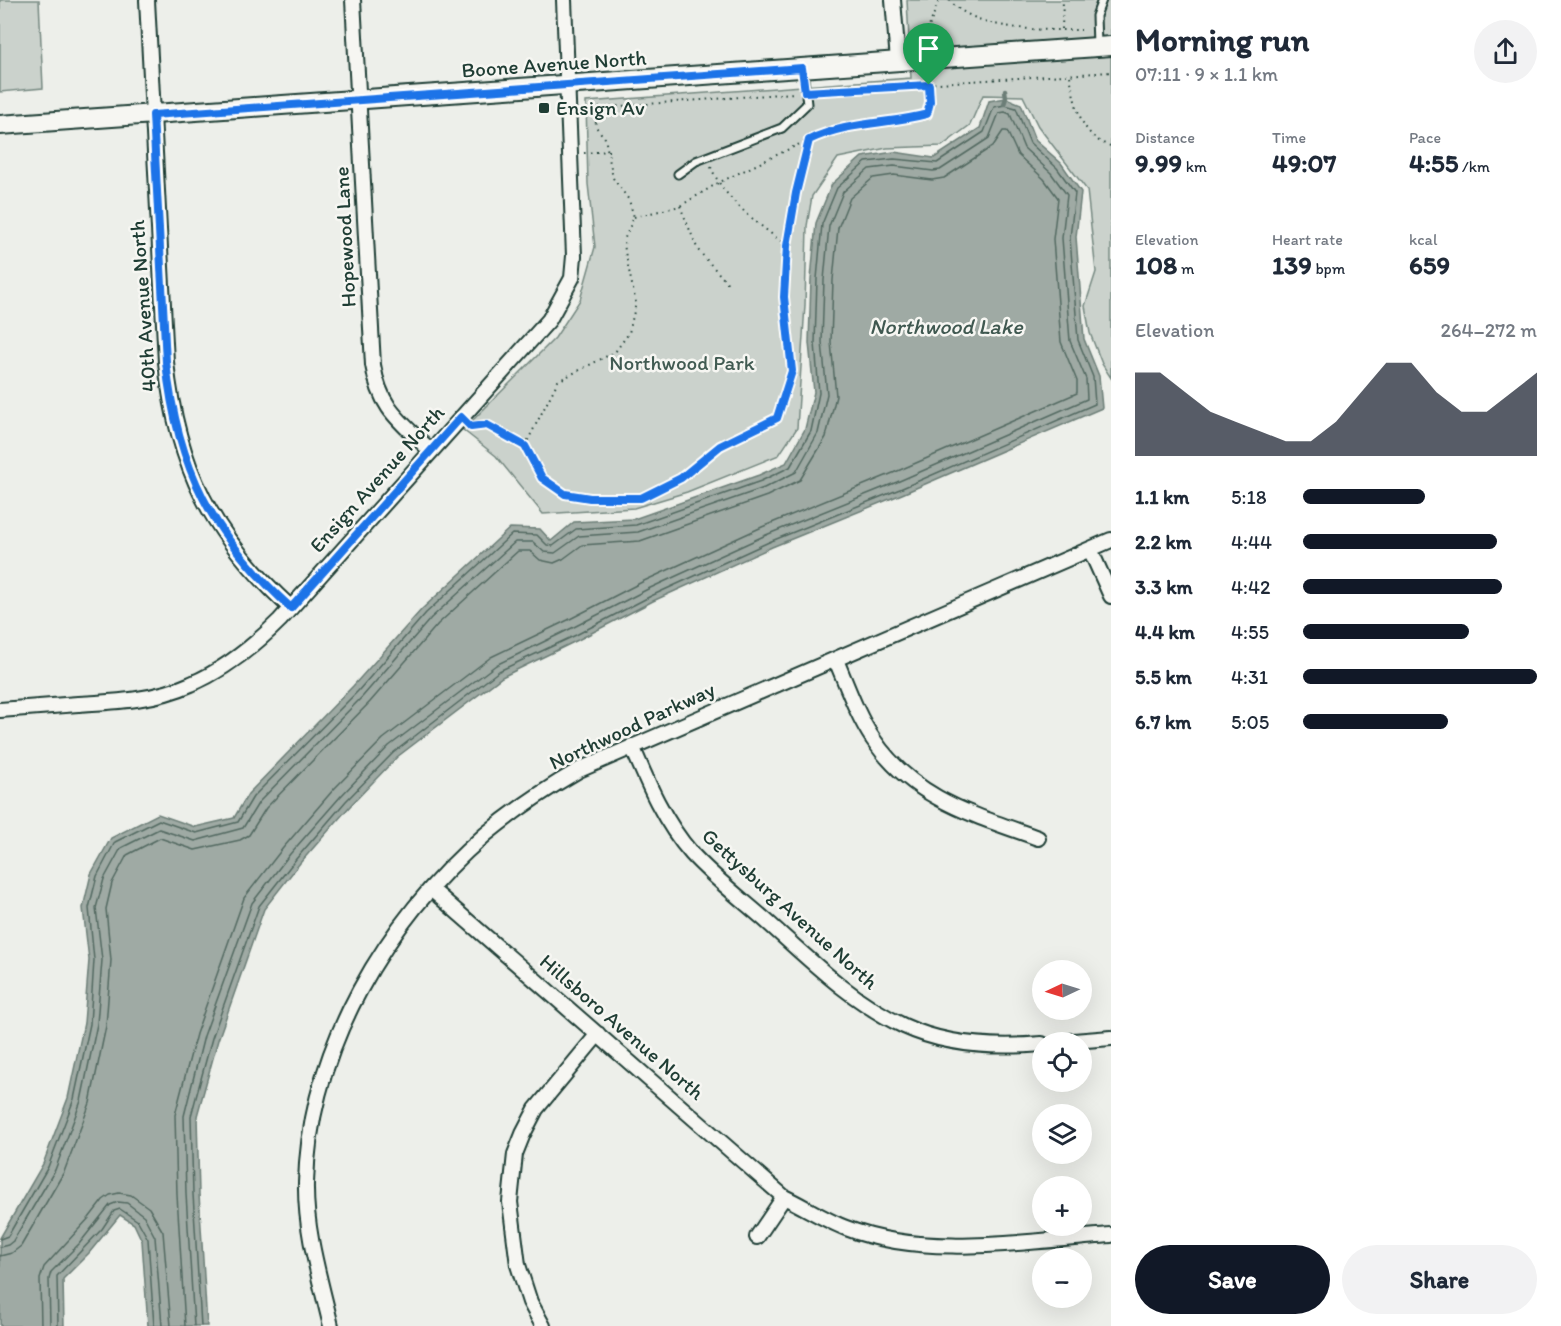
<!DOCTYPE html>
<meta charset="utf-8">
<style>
body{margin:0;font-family:Itim,sans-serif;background:#f2f2f3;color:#1f2937;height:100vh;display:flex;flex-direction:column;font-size:22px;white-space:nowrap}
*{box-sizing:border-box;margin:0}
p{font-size:20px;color:#747a83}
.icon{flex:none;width:33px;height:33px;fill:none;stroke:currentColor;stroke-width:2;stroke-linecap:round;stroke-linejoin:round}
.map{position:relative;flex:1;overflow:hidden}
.details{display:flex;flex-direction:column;background:#fff;width:450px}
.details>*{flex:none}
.needle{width:39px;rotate:266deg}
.tools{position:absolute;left:1032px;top:960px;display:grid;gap:12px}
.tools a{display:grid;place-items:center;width:60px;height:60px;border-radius:50%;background:#fff;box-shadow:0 6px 24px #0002;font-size:30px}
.pin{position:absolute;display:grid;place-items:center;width:51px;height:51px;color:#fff;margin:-62px -26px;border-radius:50% 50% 50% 0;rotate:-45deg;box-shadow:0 0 6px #0007}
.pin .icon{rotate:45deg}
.round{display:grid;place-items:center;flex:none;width:63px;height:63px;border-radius:32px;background:#f2f2f3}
.summary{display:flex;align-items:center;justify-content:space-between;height:102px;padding:0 24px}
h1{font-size:33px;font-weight:700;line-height:45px}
.stats{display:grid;grid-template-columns:repeat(3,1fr);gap:9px;height:102px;padding:6px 24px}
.stats div{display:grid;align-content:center}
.stats b{font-size:26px;font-weight:700}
.stats small{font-size:16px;font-weight:400}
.stats p{font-size:16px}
.chart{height:168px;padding:12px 24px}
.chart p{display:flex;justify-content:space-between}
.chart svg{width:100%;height:108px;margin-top:6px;fill:#111827;opacity:.7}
.action{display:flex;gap:12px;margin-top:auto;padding:12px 24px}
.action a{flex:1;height:69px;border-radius:36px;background:#111827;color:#fff;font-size:24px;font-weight:700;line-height:69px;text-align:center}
.action a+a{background:#f2f2f3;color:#1f2937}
ul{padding:0 24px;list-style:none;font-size:20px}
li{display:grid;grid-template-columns:96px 72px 1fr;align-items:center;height:45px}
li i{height:15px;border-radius:8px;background:#111827}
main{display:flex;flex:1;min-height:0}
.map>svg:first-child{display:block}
.green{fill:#cbd2cc;stroke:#758880;stroke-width:1.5}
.water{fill:#9faaa4;stroke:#6c7e77;stroke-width:1.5}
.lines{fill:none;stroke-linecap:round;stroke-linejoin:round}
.shore{stroke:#526961;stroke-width:1.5}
.stream{stroke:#6c7e77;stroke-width:4.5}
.lane-casing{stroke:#1f3d34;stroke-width:11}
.street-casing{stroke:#1f3d34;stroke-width:18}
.secondary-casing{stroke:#1f3d34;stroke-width:22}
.path{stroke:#1f3d34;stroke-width:2;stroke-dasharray:1.5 4.5;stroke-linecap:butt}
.lane{stroke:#f6f6f2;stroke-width:7}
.street{stroke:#f6f6f2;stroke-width:14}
.secondary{stroke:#f6f6f2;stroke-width:18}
.route-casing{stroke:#fff;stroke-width:12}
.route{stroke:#1a73e8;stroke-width:8}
.poi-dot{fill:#1f3d34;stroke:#f6f6f2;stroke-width:2}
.labels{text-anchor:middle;stroke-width:5;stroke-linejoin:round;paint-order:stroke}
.street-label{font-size:21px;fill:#1f3d34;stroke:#f6f6f2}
.poi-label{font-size:21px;fill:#1f3d34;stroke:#f6f6f2;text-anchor:start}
.park-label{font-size:21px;fill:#415b52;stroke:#f6f6f2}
.water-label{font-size:22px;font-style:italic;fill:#3f5850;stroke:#f6f6f2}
</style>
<main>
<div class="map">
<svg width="1111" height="1326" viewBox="0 0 1111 1326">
<rect width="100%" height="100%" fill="#edefea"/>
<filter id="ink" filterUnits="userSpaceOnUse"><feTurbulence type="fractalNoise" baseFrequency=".0167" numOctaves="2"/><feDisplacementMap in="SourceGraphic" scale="12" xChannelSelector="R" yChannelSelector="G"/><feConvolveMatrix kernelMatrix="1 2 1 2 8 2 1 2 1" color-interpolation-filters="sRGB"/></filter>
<g filter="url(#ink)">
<path class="green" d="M0,0h39l4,88 -43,4z
M907,0h204v378l-9,-14 -12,-31 -5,-27 11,-34 -9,-82 -49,-64 -15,-30 -40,-1 -13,30 -28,21 -55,2 -49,10 -26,38 -5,30 -2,79 -8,123 -18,27 -92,37 -53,16 -91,6 -47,-58 -33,-26 92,-92 25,-38 15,-53 -7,-63 -2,-82 325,-24z"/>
<path class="water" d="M1006,98l15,6 14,36 26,23 20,29 -5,45 8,102 15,37 3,32 -200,86 -130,53 -119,54 -75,39 -76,37 -105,80 -46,48 -51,58 -36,46 -46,131 -21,76 2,78 8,132h-59l-6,-85 -8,-17 -14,-9 -31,38 -26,26 1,47h-64v-88l43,-74 25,-66 16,-75 5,-63 -6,-52 8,-34 20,-36 47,-24 37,13 39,-9 14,-24 105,-108 69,-77 88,-81 30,1 11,12 23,-19 60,-3 125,-44 27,-12 19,-34 9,-37 -5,-49 2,-64 5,-56 16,-39 30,-27 32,-5 40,6 46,-30 9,-27z"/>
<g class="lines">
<path class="shore" d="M0,1239l8,-3 40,-69 26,-68 16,-75 4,-64 -5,-52 8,-32 18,-34 44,-22 37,13 42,-11 15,-25 105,-106 68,-78 86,-79 25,1 10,10 6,1 23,-17 60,-4 125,-44 29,-14 21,-36 8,-38 -4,-50 2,-64 5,-55 15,-36 29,-26 28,-3 43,4 47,-31 10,-25 11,-2 11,3 14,35 27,25 18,25 -5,45 8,102 15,37 2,27 -195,85 -131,53 -118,54 -75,39 -77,36 -106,82 -47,48 -50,58 -37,47 -47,132 -21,78 2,78 8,132
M0,1247l8,-2 5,-4 42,-71 26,-69 16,-77 5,-64 -6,-52 8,-29 17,-31 38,-19 36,12 48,-13 16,-26 104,-106 68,-78 84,-76h18l11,10 11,1 24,-17 59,-4 126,-44 32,-16 22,-39 9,-39 -5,-52 2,-62 5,-54 14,-34 26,-23 25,-3 39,5 7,-1 49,-32 10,-25 6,-1 5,2 14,34 27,25 16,22 -5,43 8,103 16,38 1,20 -190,83 -131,53 -118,54 -76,39 -76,37 -107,81 -48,50 -51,58 -38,49 -48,133 -20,80 2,78 8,132
M0,1256l12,-3 9,-7 43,-74 26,-69 16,-77 5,-66 -5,-51 6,-26 15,-28 33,-17 35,12 45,-10 9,-5 17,-27 104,-106 68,-78 80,-73h12l10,9 14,3 9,-4 19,-14 58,-4 127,-45 33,-16 26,-43 10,-41 -5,-54 2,-62 5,-52 12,-30 23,-20 21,-3 38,5 12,-2 49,-32 10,-15h4l11,24 26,24 14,19 -5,41 8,103 16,39v12l-184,80 -131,54 -118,54 -76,39 -77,37 -108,82 -49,50 -51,59 -39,50 -48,136 -21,81 2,80 8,131
M41,1326l-1,-47 4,-12 45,-49 14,-18 7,-5 9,-2 12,2 18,13 14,24 8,94
M50,1326l-1,-47 2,-7 28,-28 31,-39 8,-3 9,1 17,13 11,21 7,89
M58,1326l-1,-50 45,-47 12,-18 6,-2 18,12 10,18 6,87"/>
<path class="stream" d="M1004,104l2,-6 -1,-8"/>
<defs>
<path id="lane" d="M1097,45l-1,-29 6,-16
M678,174l18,-13 86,-33 25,-24 -4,-34"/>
<path id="street" d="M147,0l19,362c11,106 46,174 125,246
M353,0l20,365c7,44 27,56 57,85
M893,0l5,61
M1090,549l21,47
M836,660c11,26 21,55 37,79 40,60 101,76 165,99
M0,710c26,-2 52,-4 78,-6 38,-2 78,-4 113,-20 35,-15 63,-38 89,-64l269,-300 23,-42 2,-22 -10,-256
M632,746c16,38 32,76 60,108 21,23 47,43 71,64 44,39 87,83 141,108 43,20 92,22 138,18
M431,889l353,308c21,10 41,23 62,31 80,31 181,13 265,7
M1061,1042l50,-4
M757,1237l27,-40
M331,1326c-11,-47 -26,-95 -25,-143 3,-134 80,-263 180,-349 29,-24 60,-45 93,-64l532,-230
M543,1326l-13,-24 -12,-37 -8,-63 5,-48 8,-20 13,-25 62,-75"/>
<path id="secondary" d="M0,125l1111,-79"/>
</defs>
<use href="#lane" class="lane-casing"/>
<use href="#street" class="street-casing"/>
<use href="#secondary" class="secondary-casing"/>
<path class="path" d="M949,0c29,32 92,30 132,30
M1062,29l1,-29
M925,43l1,-8 13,-35
M1070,76c5,27 10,62 41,70
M814,91l297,-19
M581,109l213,-16
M584,153l25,-2
M711,167c13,33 48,57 76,79
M680,206l18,44 32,36
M634,217l46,-11 38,-23 90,-43
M473,427l14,-2 38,21 17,32 23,16 25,4h51l40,-20 39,-32 57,-28 15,-47 -7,-74 2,-51 9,-53 13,-53 20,-9 34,-8 39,-3 25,-6 3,-11 -4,-28
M525,446l33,-65 57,-29 14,-19 7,-30 -11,-51 -1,-12 10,-23 -5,-17 -16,-22 -8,-40 -9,-11 -1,-20"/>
<use href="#lane" class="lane"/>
<use href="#street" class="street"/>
<use href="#secondary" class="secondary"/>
</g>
</g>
<g class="lines" filter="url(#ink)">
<defs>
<path id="route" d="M802,68l3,24 124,-7 1,17 -3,12c-41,11 -78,7 -118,26l-13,53 -9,53 -3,51 8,74 -15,47 -57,28 -39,32 -40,20h-51l-25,-4 -23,-16 -17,-32 -38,-21 -16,2 -10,-10 -170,191c-79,-72 -114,-140 -125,-246l-13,-247z"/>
</defs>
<use href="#route" class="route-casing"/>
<use href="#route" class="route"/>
</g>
<rect class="poi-dot" x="538" y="102" width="12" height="12" rx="3"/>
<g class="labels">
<g class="street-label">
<text transform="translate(554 64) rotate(-4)" y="7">Boone Avenue North</text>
<text transform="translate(345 237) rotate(-93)" y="7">Hopewood Lane</text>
<text transform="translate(143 306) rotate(-94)" y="7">40th Avenue North</text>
<text transform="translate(377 479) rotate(-48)" y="7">Ensign Avenue North</text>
<text transform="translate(632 726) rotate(-25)" y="7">Northwood Parkway</text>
<text transform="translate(790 909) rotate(42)" y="7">Gettysburg Avenue North</text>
<text transform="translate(622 1027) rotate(41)" y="7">Hillsboro Avenue North</text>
</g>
<g class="poi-label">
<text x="556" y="115">Ensign Av</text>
</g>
<g class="park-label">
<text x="682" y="370">Northwood Park</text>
</g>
<g class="water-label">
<text x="946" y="334">Northwood Lake</text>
</g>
</g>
</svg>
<div class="tools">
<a><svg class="needle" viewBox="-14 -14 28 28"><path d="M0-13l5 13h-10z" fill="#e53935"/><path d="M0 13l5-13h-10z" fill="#747a83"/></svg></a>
<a><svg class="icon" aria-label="locate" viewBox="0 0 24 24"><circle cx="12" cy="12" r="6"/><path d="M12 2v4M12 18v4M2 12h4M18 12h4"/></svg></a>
<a><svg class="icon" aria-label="layers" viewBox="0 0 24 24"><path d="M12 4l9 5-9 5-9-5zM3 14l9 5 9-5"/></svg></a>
<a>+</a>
<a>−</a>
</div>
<div class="pin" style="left:929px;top:85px;background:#1e9e55"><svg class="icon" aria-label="arrive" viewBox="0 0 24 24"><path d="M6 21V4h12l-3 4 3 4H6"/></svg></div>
</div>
<section class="details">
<div class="summary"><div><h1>Morning run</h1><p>07:11 · 9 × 1.1 km</p></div><a class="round"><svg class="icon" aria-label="share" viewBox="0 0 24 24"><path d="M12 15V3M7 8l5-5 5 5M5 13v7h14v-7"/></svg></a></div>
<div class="stats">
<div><p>Distance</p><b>9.99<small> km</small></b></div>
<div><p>Time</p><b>49:07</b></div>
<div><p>Pace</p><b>4:55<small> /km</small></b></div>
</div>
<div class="stats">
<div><p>Elevation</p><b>108<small> m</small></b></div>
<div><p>Heart rate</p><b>139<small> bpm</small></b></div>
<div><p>kcal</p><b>659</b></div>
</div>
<div class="chart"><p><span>Elevation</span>264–272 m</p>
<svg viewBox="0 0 160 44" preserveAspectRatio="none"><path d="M0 44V10L10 10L20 18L30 26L40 30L50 34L60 38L70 38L80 30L90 18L100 6L110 6L120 18L130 26L140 26L150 18L160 10V44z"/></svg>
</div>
<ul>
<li><b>1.1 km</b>5:18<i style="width:52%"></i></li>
<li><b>2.2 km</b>4:44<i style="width:83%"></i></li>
<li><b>3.3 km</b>4:42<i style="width:85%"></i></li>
<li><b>4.4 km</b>4:55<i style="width:71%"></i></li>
<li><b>5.5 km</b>4:31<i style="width:100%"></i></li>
<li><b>6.7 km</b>5:05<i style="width:62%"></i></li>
</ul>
<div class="action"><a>Save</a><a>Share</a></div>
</section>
</main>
